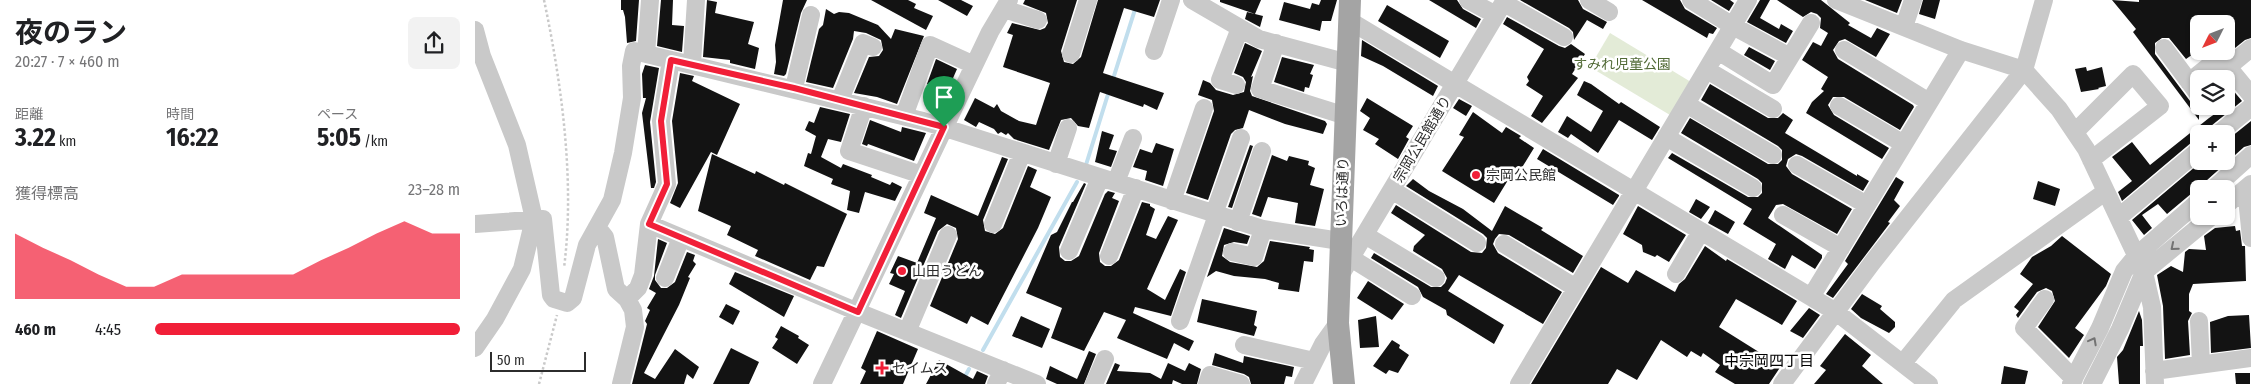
<!DOCTYPE html>
<html lang="ja">
<meta charset="utf-8">
<style>
body{margin:0;font-family:"Fira Sans Condensed","Noto Sans JP",sans-serif;background:#f2f2f2;color:#202124;height:100vh;display:flex;flex-direction:column;font-size:19px;white-space:nowrap}
*{box-sizing:border-box;margin:0}
p{font-size:16px;color:#757577}
.icon{flex:none;width:28px;height:28px;fill:none;stroke:currentColor;stroke-width:2;stroke-linecap:round;stroke-linejoin:round}
.map{position:relative;flex:1;overflow:hidden}
.panel{display:flex;flex-direction:column;background:#fff;width:475px}
.panel>*{flex:none}
.needle{width:32px;rotate:228deg}
.buttons{position:absolute;left:1715px;top:15px;display:grid;gap:10px}
.buttons a{display:grid;place-items:center;width:45px;height:45px;border-radius:8px;background:#fff;box-shadow:0 1px 4px #0004;font-size:25px}
.scale{position:absolute;left:15px;bottom:12px;width:96px;box-sizing:border-box;padding-left:5px;border:2px solid #2c2c2c;border-top:0;font-size:14px;line-height:18px;white-space:nowrap;color:#2c2c2c;-webkit-text-stroke:4px #fff;paint-order:stroke}
.pin{position:absolute;display:grid;place-items:center;width:42px;height:42px;color:#fff;margin:-51px -21px;border-radius:50% 50% 50% 0;rotate:-45deg;box-shadow:0 0 5px #0007}
.pin .icon{rotate:45deg}
.round{display:grid;place-items:center;flex:none;width:52px;height:52px;border-radius:8px;background:#f2f2f2}
.head{display:flex;align-items:center;justify-content:space-between;height:85px;padding:0 15px}
h1{font-size:28px;font-weight:700;line-height:38px}
.figures{display:grid;grid-template-columns:repeat(3,1fr);gap:8px;height:85px;padding:5px 15px}
.figures div{display:grid;align-content:center}
.figures b{font-size:25px;font-weight:700}
.figures small{font-size:14px;font-weight:400}
.figures p{font-size:14px}
.chart{height:140px;padding:10px 15px}
.chart p{display:flex;justify-content:space-between}
.chart svg{width:100%;height:90px;margin-top:5px;fill:#f11f38;opacity:.7}
ul{padding:0 15px;list-style:none;font-size:16px}
li{display:grid;grid-template-columns:80px 60px 1fr;align-items:center;height:38px}
li i{height:12px;border-radius:6px;background:#f11f38}
main{display:flex;flex:1;min-height:0}
.map>svg:first-child{display:block}
.green{fill:#e3ebd7}
.lines{fill:none;stroke-linecap:round;stroke-linejoin:round}
.stream{stroke:#c1deed;stroke-width:4}
.building{fill:#131313}
.path{stroke:#c9c9c9;stroke-width:2.5;stroke-dasharray:2.5 2.5;stroke-linecap:butt}
.minor{stroke:#c9c9c9;stroke-width:18}
.major{stroke:#a4a4a4;stroke-width:22}
.oneway{stroke:#737373}
.route-casing{stroke:#fff;stroke-width:10}
.route{stroke:#f11f38;stroke-width:6}
.poi-dot{fill:#f11f38;stroke:#fff;stroke-width:2}
.labels{text-anchor:middle;stroke-width:5;stroke-linejoin:round;paint-order:stroke}
.park-label{font-size:14px;fill:#516a36;stroke:#fff}
.street-label{font-size:14px;fill:#2c2c2c;stroke:#fff}
.poi-label{font-size:14px;fill:#2c2c2c;stroke:#fff;text-anchor:start}
.neighbourhood-label{font-size:15px;fill:#000;stroke:#fff}
</style>
<main>
<section class="panel">
<div class="head"><div><h1>夜のラン</h1><p>20:27 · 7 × 460 m</p></div><a class="round"><svg class="icon" aria-label="share" viewBox="0 0 24 24"><path d="M12 15V3M7 8l5-5 5 5M5 13v7h14v-7"/></svg></a></div>
<div class="figures">
<div><p>距離</p><b>3.22<small> km</small></b></div>
<div><p>時間</p><b>16:22</b></div>
<div><p>ペース</p><b>5:05<small> /km</small></b></div>
</div>
<div class="chart"><p><span>獲得標高</span>23–28 m</p>
<svg viewBox="0 0 160 44" preserveAspectRatio="none"><path d="M0 44V12L10 19L20 25L30 32L40 38L50 38L60 32L70 32L80 32L90 32L100 32L110 25L120 19L130 12L140 6L150 12L160 12V44z"/></svg>
</div>
<ul>
<li><b>460 m</b>4:45<i style="width:100%"></i></li>
</ul>
</section>
<div class="map">
<svg width="1776" height="384" viewBox="0 0 1776 384">
<rect width="100%" height="100%" fill="#fff"/>
<path class="green" d="M1135,33l81,49 -21,33 -80,-48z"/>
<g class="lines">
<path class="stream" d="M638,79l25,-79
M610,168l24,-77
M508,350l94,-168
M486,384l8,-15"/>
</g>
<path class="building" d="M146,0h18l-3,41 -9,2 -2,-26 -2,-7h-2z
M186,0h12l-1,25 12,1 -2,26 -25,-6z
M232,0l10,2 -2,11 39,9 -6,22 11,4 -4,21 -25,-6v-3l-27,-3z
M308,0h24l-6,13 -15,61 -2,2 -10,-2 2,-12 -1,-17z
M396,0h37l8,4 -2,4 19,8 -7,14z
M463,0h23l12,6 -6,10z
M550,0h52l-16,51 3,11 9,2 8,-7 17,-57h62l-6,17 -30,-9 -21,65 61,20 -7,17 -13,-6 -1,3 -43,-15 -11,36 -11,-2 -7,-8 -10,2 -12,30 -35,-11 -6,-6 -2,2 -5,-3 -3,2 -4,-5 -15,-7 -3,5 -12,-7 11,-22 19,10 3,-4 4,7 18,10 17,4 14,-42 -47,-16 10,-32 -6,-2 5,-10 28,7 5,-2 3,-5 -2,-10 -23,-9z
M745,0h41l-6,14 -35,-12z
M846,0h16l-6,21h-9l-2,10 -41,-11 5,-18 26,7 2,-6 7,2z
M954,0h28l6,9 18,10 -5,9z
M1045,0h58l5,9 24,13 -4,7 -16,-9 -13,20 -1,-8 -4,-4z
M1167,0h38l5,9 32,19 -4,6 -4,-1 -2,5z
M1236,0h19l4,3 -5,8z
M1285,0h10l-10,18 19,11 2,-5 12,7 -7,12 -39,-21z
M1302,0h44l29,23 -2,2 23,13 6,-10 13,6 -14,23 -31,-18 -6,2 -6,9 5,9 75,46 1,2 -14,23 -56,-33h-11l-5,8 6,10 55,33 -7,11 -76,-46 6,-11 12,-11 -3,-2 7,-12 -26,-17 11,-18 8,4 7,-13 -8,-5 1,-10 -4,-4 -6,-2 -8,5z
M1390,0h37l-5,13z
M1448,0h17l-5,19 -16,-5z
M1637,0l27,2v-2h112v38l-6,2 -10,8 -9,-10v-14h-27v26l-13,9 -17,-21h-7l-7,5v11l35,47 9,4v15l-66,-88 3,-3z
M912,5l62,36 -9,17 -62,-37z
M351,9l8,5 5,-2 10,1 29,12 13,14 4,-10 29,7 -27,68 -20,-7 -23,-4 15,-36 10,-1 4,-6 -2,-10 -15,-7 -12,-2 -1,8 -20,49 -27,-6 13,-53 4,-4z
M772,12l16,4 -3,11 -15,-8z
M1032,17l52,29 6,2 6,-4 14,10 -13,20 6,4 -36,45 -11,-7 12,-20 -17,-11 3,-4 -2,-4 17,-28 -41,-25z
M887,40l76,46 -5,10 -50,-30 -22,-10z
M770,43l17,8 -11,26 2,-1 -3,15 2,5 73,25 2,3 -4,10 -38,-10 -36,-14 -6,18 -8,2 -4,4 -23,66 -22,-7 28,-82 -2,-11 -14,-5 5,-15 7,3 6,7 17,5 11,-3 2,-10 -3,-5 -9,-4z
M1274,47l26,14 -5,9 -26,-15z
M807,57l32,8 -4,9 3,1 -4,13 -4,-1 -1,5 -30,-10z
M461,59l21,10 -7,16 -11,-5 -3,6 -9,-2z
M170,65l14,3 -9,54 6,60 -2,6h-3l-9,-75 4,-15h-3l-1,-24z
M1611,67l1,4 15,-4 4,19 -8,2 1,1 -18,3 -6,-23z
M205,73l14,3 -2,5 48,23 -23,51 -6,-3 -31,56 -10,-5 8,-20 -6,-62z
M1109,81l7,3 28,20 2,-2 39,25 -8,13 -33,-20 -21,33 -27,-19 -3,4 -10,-6 9,-16 24,16 12,-21 -26,-16z
M1751,82l16,19 -31,25 -3,8h-9v6l-7,2 -70,59 -4,-9 14,-11 -20,-24 20,-15 18,23 59,-47 17,-12z
M1235,84l58,34h10l5,-5 10,7 -8,13 72,43v-2l12,7 -6,10 -61,-35 -6,-2 -8,5 -2,7 6,8 60,35 -15,25 -54,-30 -7,1 -8,13 54,37v3l-7,11 -23,-14 -7,14 -17,-10 8,-15 -33,-20 9,-15 -84,-51 4,-5 76,44h10l4,-4v-10l-4,-4 -77,-46 9,-15 78,46h10l4,-4v-10l-4,-4 -77,-46z
M892,98l46,28 -7,11 3,2 -11,20 -23,-15 4,-5 -16,-9 7,-12 -10,-7z
M984,99l13,7 -6,10 -13,-8z
M345,107l30,7 -9,28 -13,-3 -7,18 20,11 2,-4 29,11 -1,2 19,8 2,-3 10,5 -7,14 -30,-9 -6,21 -12,-3 3,-19 -19,-7 2,-5 -29,-13 4,-13 3,1 5,-18 -11,-6 4,-9 5,2z
M998,112l29,21 4,-6 15,9 -2,2 15,10 -13,21 -5,-2 -22,36 -52,-32 22,-34 -5,-2z
M395,120l31,12 1,-5 24,6 -12,28 -46,-17 -1,2 -5,-2z
M1776,121v24l-7,2 -38,34 -3,6 -11,6 -25,21 -9,-10 -16,11 10,13 -8,7 -12,-15 70,-59h24v-20z
M627,131l12,4 -5,14 8,2 -6,16 -16,-5z
M681,143l18,6 -11,37 -18,-6 2,-9 -14,-4 7,-18 12,4z
M775,145l3,1 -21,62 -4,-1z
M1068,149l76,46v1l-6,9 -76,-46z
M237,154l43,20 1,-3 28,14 1,-2 62,31 -23,53 -7,-1 -7,14 -55,-24 3,-6 -31,-15 4,-9 -33,-15z
M797,155l15,6 2,-5 20,5 -1,4 7,3 -5,17 14,4 -9,37 -20,-3 3,-20 -30,-6 -7,20 -9,-3z
M527,157l6,2 -25,61 2,11 10,3 8,-6 25,-62 9,4 -7,17 21,10 -13,31 -50,97 -17,-9 -4,8 -37,-18 28,-67 -2,-11 -9,-4 -9,7 -37,87 -6,-3 10,-24 -16,-7 5,-10 -4,-1 8,-17 19,7 19,-45 -12,-5 7,-18 47,21z
M1421,177l8,5 -10,18 6,6 -12,16 2,1 -57,75 -7,-4 22,-30 -3,-3z
M938,179l16,12 34,18 29,22 13,-25 38,22 -2,2 42,26 -10,17 -64,-38 -10,-1 -4,5 -2,5 5,9 64,39 -19,32 -84,-49 -11,16 56,34 -10,19 -47,-29 -1,-5 -23,-13 -5,-10 -47,-29 3,-5 57,34h10l4,-4 2,-5 -5,-9 -29,-18 1,-5 11,-11 -34,-22 5,-8 75,47 11,1 4,-5 1,-10 -4,-4 -77,-48z
M1563,181l22,8 -5,17 -22,-7z
M609,183l2,1 -27,63 1,10 5,4h6l8,-5 26,-62 3,-3 7,2 -3,5 7,3 -20,52 1,9 5,4h6l8,-6 23,-58 8,2v2l5,3 -9,26 10,4 12,-23 10,4 -31,69 18,11 15,-31 6,3 -15,44 -36,-9 -2,6 61,28 -5,10 -15,-8 -7,16 -50,-21 9,-18 -22,-8 -20,39 -33,-13 11,-30 -36,-15 25,-58 6,-3 15,-30h1z
M1221,199l14,8 -9,12 -12,-7z
M1163,206l48,29 -17,27 -12,-7 -2,2 -12,-5 -1,-7 -19,-11z
M1240,210l20,12 -7,12 -20,-11z
M1760,226l1,5 4,-1 2,16h3l1,35 -53,3 -4,10v17l3,2 -4,8 2,34 -25,4 -2,-53 -6,-31 14,-9 12,6 2,-20 4,-3 17,1 -2,-14 11,-8z
M749,228l26,8 -3,8 -13,-2 -10,3 -2,11 8,6 27,5 7,-6 6,-20 40,6 -1,2 5,1 -1,12 -9,-1 -5,31 -21,-3 1,-6 -14,-4 -31,-3 -18,-5 -9,6z
M1587,236l49,38 -5,12 -31,42 9,7 -15,23 -31,-31 17,-26 -3,-10 -6,-3 -9,4 -19,26 -2,-3 3,-4 -5,-4 19,-23 -13,-10 12,-17 19,-11z
M183,239l9,4 -12,32v5l6,8h6l8,-6 12,-30 8,3 -2,6 3,3 -8,13 2,1 -11,27 -35,68 11,6 20,-30 24,18 -6,12 -6,-5 -3,10h-52l15,-60 -2,-3 5,-11 -3,-2 9,-15 -7,-4 5,-13z
M1230,246l21,15 1,-2 70,42 -15,24 -46,-26 -17,28 62,39 -12,18h-34l-20,-12 5,-7 -17,-12 -2,4 -10,-6 -4,6 -26,-17 -24,40 -20,-11 -9,15h-77l70,-117 27,16 8,-13 39,22 4,-8 6,-5z
M260,272l59,24 -10,21 -55,-33z
M893,281l36,23 -12,16 -35,-22z
M1387,294l20,12 -2,3 15,13v5l-6,6 -28,-15 -10,-9z
M727,299l55,12 -3,14 3,2 -3,9 -57,-14z
M251,304l14,7 -7,14 -14,-8z
M1334,308l11,7 -17,23 -13,-7z
M1664,311l3,9 1,26h-3v38h-21l-2,-27 6,-7z
M1774,315l2,33 -40,5 -1,-31 18,-6z
M546,316l29,13 -8,19 -30,-12z
M901,316l3,31 -19,1 -2,-28z
M306,326l18,10 -1,2 11,7 -12,19 -25,-16 6,-9 -3,-2z
M402,331l41,18 -15,35h-43l6,-13 -5,-3z
M1370,334l26,21 -9,11 21,18h-69l12,-14 -6,-4z
M917,340l8,5 -1,3 10,7 -11,18 -9,-3 -3,4 -13,-8z
M256,348l28,14 -10,22h-36z
M614,351l7,3 -12,30h-27l-11,-5 4,-13 27,13z
M740,353l28,10 1,-7 50,11 -2,10 -6,-1 -2,8h-33l-2,-7 -5,-3 -32,-9z
M464,360l34,19 4,-8 11,5 -3,8h-59z
M640,363l5,2 -3,6 33,2 11,6 7,-16 17,8 4,-8 12,6 -4,15h-15l-9,-4 -1,4h-66z
M1529,366l24,5 -3,13h-24z
M1760,373h15v11h-14z"/>
<g class="lines">
<path class="path" d="M69,0c18,85 31,182 20,268
M64,384l18,-69"/>
<path class="minor" d="M717,0l67,39 89,24
M993,0l28,15
M1114,0l20,12
M1216,0l42,26 57,31
M1361,0l125,50 63,20 35,39 27,40 58,123 8,35 3,77
M1029,3l60,34
M529,9l34,11
M875,21l486,291 93,72
M1429,27l9,-27
M0,30l7,26 35,89 17,74 -12,50 -27,50 -20,29
M801,43l-16,46 86,27
M1689,48l35,47
M1776,48l-23,19 23,28
M1369,50l85,52
M679,51l17,-51
M1243,51l55,34 38,-62
M171,54l4,-54
M596,54l17,-54
M217,64l4,-64
M1232,70l66,39
M1714,82l31,-25 8,10
M761,85l-16,-5 20,-52
M319,88l17,-73
M365,100l23,-57 10,4
M1211,104l87,51
M389,106l-15,45 73,24
M1364,106l65,38
M429,116l26,-71 44,20
M1600,132l58,-58 27,32 -69,54
M1743,134l33,-27
M1191,137l87,51
M581,164l12,-36
M1322,165l70,40
M641,182l17,-44
M1771,188l5,50
M1738,189l38,-34
M917,190l85,53
M697,201l32,-93
M1751,205l25,-21
M739,214l27,-76
M1308,215l58,33
M1644,217l80,-67
M763,222l24,-71
M0,224l68,-5 8,76 3,4 13,4 6,-5 14,-53 25,-45 11,-47 9,-55 -1,-32 3,-15 289,70 340,108 77,12
M174,224l18,-40 -6,-63 10,-61
M518,224l29,-71
M122,227l8,10 11,52 11,10 6,11 2,17 -14,57
M890,235l71,43
M1029,244l72,44
M594,251l31,-73
M757,252l22,5 9,-28
M634,256l27,-68
M876,258l61,38
M1201,274l25,-43
M865,276l165,-276
M190,278l16,-40
M1336,297l150,-247
M152,299l11,-11 5,-13 6,-51 209,88 179,72
M1570,299l-21,29 50,51
M705,321l37,-106
M1724,321l2,43
M432,332l41,-97
M769,345l70,16
M1428,363l51,-63 151,-108
M1679,371l97,-13
M347,384l168,-352 19,-32
M521,384l7,-14
M619,384l11,-25
M732,384l3,-9 31,9
M828,384l20,-40 15,-21
M1044,384l229,-384
M1307,384l90,-121 152,-193 20,-70
M1596,384l29,-56 24,-57 13,-16 62,-54
M1617,384l28,-55 24,-57 68,-56"/>
<path class="major" d="M869,384l-6,-61 12,-323"/>
</g>
<defs><path id="oneway-chevron" d="M-2-3.5L2.5 0L-2 3.5" fill="none" stroke-width="1.6" stroke-linecap="round" stroke-linejoin="round" transform="scale(1.25)"/></defs>
<g class="oneway">
<use href="#oneway-chevron" transform="translate(1699 247) rotate(140)"/>
<use href="#oneway-chevron" transform="translate(1618 341) rotate(-62)"/>
</g>
<g class="lines">
<defs>
<path id="route" d="M196,60l123,28 150,39 -86,185 -209,-88 18,-40 -6,-63z"/>
</defs>
<use href="#route" class="route-casing"/>
<use href="#route" class="route"/>
</g>
<g class="poi-dot">
<circle cx="1001" cy="175" r="5"/>
<circle cx="427" cy="271" r="5"/>
<path d="M404.5 360.5h5v5h5v5h-5v5h-5v-5h-5v-5h5z"/>
</g>
<g class="labels">
<g class="park-label">
<text x="1147" y="69">すみれ児童公園</text>
</g>
<g class="street-label">
<text transform="translate(947 139) rotate(-59)" y="5">宗岡公民館通り</text>
<text transform="translate(867 192) rotate(-88)" y="5">いろは通り</text>
</g>
<g class="poi-label">
<text x="1011" y="180">宗岡公民館</text>
<text x="437" y="276">山田うどん</text>
<text x="417" y="373">セイムス</text>
</g>
<g class="neighbourhood-label">
<text x="1294" y="366">中宗岡四丁目</text>
</g>
</g>
</svg>
<div class="buttons">
<a><svg class="needle" viewBox="-14 -14 28 28"><path d="M0-13l5 13h-10z" fill="#e53935"/><path d="M0 13l5-13h-10z" fill="#757577"/></svg></a>
<a><svg class="icon" aria-label="layers" viewBox="0 0 24 24"><path d="M12 4l9 5-9 5-9-5zM3 14l9 5 9-5"/></svg></a>
<a>+</a>
<a>−</a>
</div>
<div class="scale">50 m</div>
<div class="pin" style="left:469px;top:127px;background:#1e9e55"><svg class="icon" aria-label="arrive" viewBox="0 0 24 24"><path d="M6 21V4h12l-3 4 3 4H6"/></svg></div>
</div>
</main>
